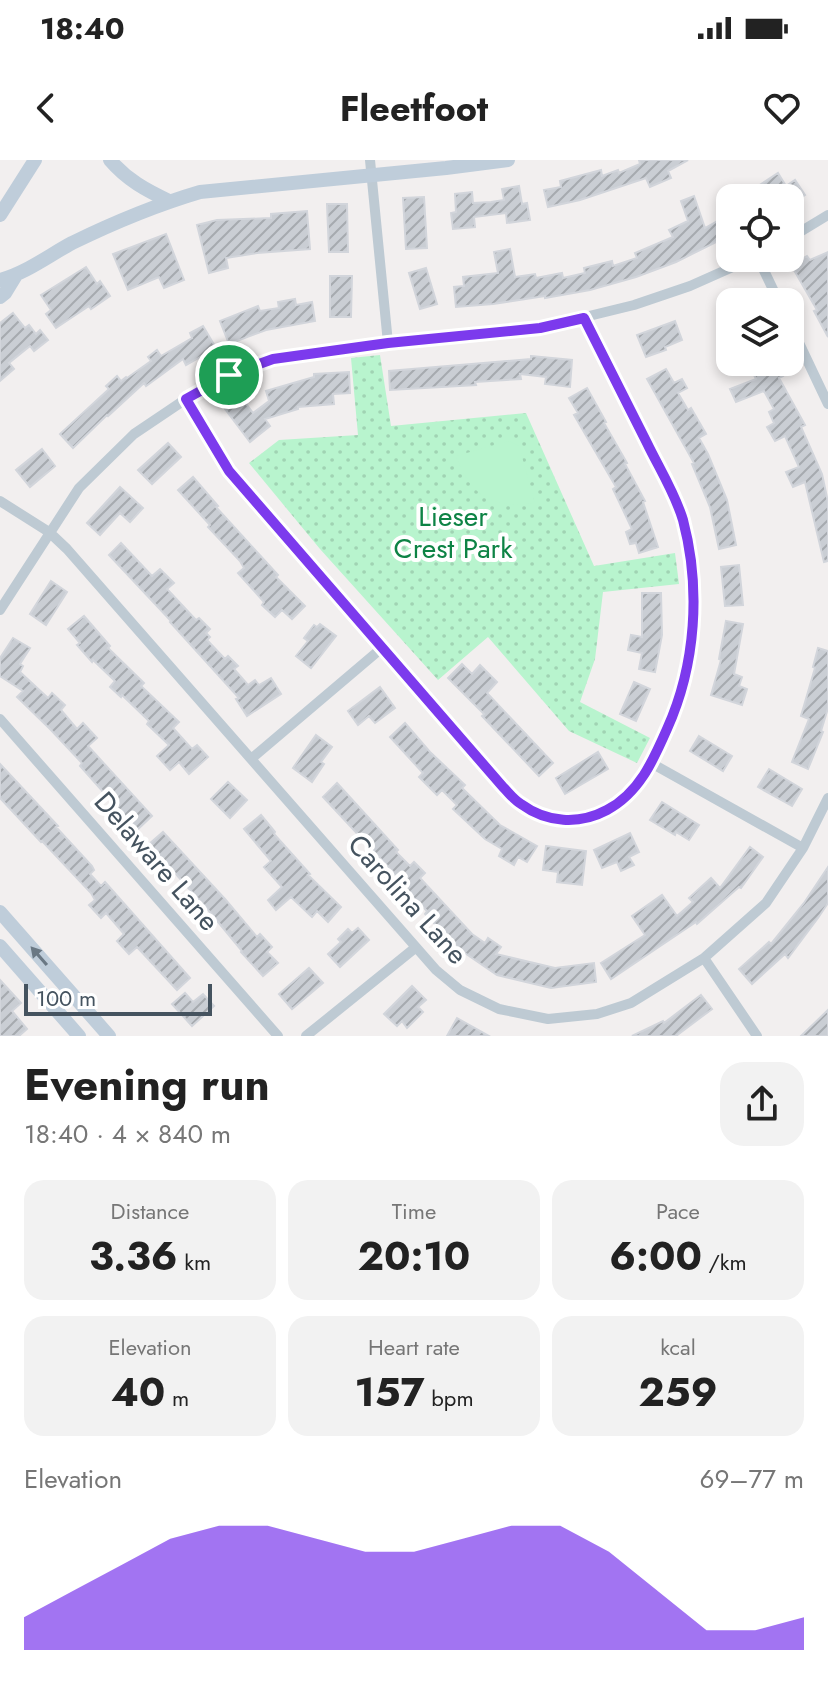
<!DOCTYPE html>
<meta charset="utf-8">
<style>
body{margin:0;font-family:Jost,sans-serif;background:#f2f2f2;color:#222;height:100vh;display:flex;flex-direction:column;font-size:30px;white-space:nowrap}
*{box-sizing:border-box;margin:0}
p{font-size:26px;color:#767676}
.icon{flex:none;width:44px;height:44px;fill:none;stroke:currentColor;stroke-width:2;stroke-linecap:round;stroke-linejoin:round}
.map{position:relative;height:876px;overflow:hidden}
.drawer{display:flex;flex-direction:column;background:#fff;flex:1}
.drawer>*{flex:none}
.controls{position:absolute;left:716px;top:24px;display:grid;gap:16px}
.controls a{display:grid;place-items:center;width:88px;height:88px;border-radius:16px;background:#fff;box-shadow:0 4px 12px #0003;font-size:40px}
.scale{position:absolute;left:24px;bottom:20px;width:188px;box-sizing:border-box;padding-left:8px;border:4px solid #45535f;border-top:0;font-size:22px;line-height:28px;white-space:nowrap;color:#45535f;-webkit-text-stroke:6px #fff;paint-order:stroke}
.pin{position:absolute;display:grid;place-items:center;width:68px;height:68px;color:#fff;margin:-34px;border:4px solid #fff;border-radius:50%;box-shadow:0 2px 8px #0007}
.round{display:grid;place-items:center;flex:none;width:84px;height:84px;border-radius:24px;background:#f2f2f2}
.headline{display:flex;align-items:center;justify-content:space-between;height:136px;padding:0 24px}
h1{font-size:44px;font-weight:700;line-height:60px}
.figures{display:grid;grid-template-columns:repeat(3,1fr);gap:12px;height:136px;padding:8px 24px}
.figures div{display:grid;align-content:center;border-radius:20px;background:#f2f2f2;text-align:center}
.figures b{font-size:40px;font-weight:700}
.figures small{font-size:22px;font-weight:400}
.figures p{font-size:22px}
.chart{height:224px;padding:16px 24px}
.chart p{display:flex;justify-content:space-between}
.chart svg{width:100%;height:144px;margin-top:8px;fill:#7c3aed;opacity:.7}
.status{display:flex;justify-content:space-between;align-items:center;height:56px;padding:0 40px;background:#fff;direction:ltr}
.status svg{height:22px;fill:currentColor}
header{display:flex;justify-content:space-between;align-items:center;height:104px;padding:0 24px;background:#fff;font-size:36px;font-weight:700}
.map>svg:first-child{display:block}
.park{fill:url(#park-dots)}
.pitch{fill:#b8f4ce}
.building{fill:url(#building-hatch);stroke:#d2d5db;stroke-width:2}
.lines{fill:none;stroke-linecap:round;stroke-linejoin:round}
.street{stroke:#becad3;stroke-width:10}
.secondary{stroke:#bfcdda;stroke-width:14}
.oneway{fill:#6a7884}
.route-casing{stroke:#fff;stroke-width:16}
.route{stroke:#7c3aed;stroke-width:10}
.labels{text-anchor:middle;stroke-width:8;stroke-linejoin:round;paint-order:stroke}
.park-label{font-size:28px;fill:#0d8345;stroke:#fff}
.street-label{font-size:28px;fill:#45535f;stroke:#fff}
</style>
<div class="status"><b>18:40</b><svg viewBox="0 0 49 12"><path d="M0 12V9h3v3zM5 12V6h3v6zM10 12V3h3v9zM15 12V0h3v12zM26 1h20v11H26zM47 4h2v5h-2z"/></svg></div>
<header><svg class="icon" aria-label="back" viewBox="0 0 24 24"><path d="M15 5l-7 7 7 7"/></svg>Fleetfoot<svg class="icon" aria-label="heart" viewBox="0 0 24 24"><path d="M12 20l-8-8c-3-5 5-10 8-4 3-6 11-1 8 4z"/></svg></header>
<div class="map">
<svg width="828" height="876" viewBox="0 0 828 876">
<defs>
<pattern id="park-dots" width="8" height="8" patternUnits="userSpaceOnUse" patternTransform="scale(2)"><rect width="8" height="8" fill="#b8f4ce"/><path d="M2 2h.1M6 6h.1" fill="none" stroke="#a0d3b3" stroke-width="1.8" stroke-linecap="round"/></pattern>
<pattern id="building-hatch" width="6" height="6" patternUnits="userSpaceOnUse" patternTransform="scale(2)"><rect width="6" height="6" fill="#caced4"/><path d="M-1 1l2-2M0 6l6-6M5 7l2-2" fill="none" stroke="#a6aaaf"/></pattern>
</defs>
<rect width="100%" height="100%" fill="#f2efef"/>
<path class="park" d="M380,195l11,71 135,-13 68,153 81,-13 4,31 -76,8 -8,67 -15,43 70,36 -13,25 -68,-32 -81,-94 -50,43 -118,-131 -71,-86 30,-23 79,-5 -7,-77z"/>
<path class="pitch" d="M509,281l10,5 16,57c-42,6 -64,-6 -79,-47z"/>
<path class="building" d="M639,0h49l-20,11 3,7 -21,9 -4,-9 -66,22 -32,7 -4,-17 17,-3 -1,-6 41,-11 1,6 16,-6 1,3 21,-9z
M778,13l8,13 9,-6 10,15 -15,10v-7h-50z
M519,26l3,18 5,-1 3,17 -23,3 -1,-10 -32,4 1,10 -22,2 -2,-16 5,-1 -1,-18 17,-2 1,11 18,-1 13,-2 -2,-11z
M694,36l11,32 25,-14v38l-8,-13 -46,23 -40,15 -46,13 -45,8v-2l-52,8 -37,3 -2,-20 10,-1 -1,-9 35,-4 -4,-21 16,-3 5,28 20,-3 1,4 26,-5 1,5 22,-5 -1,-5 28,-7 1,5 24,-8 -2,-5 38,-16 -4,-7 19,-9 -7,-20z
M424,37l3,51 -21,1 -3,-51z
M327,44h20l1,48h-19z
M307,51l3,38 -53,4 -31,5 2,10 -19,5 -12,-48 20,-5 54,-2v-4z
M166,74l18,46 -20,8 -5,-11 -31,13 -15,-36z
M828,92v85l-14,-26 3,-1 -26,-45 16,-9 3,4z
M86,107l11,17 3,-3 10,15 -19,13 -2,-3 -33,22 -10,-14 5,-4 -10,-15z
M426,108l11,36 -17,5 -11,-36z
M330,116h22l-1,41h-21z
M295,139l1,6 16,-3 3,19 -49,9 -37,14 -9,-23 38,-15 2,5 19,-3 -1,-6z
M13,153l12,15 4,-3 7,9 4,-4 8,10 -14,11 -4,-5 -21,17 5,6 -14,12v-58z
M675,161l7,19 -17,7 1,3 -20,7 -9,-22z
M203,166l13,22 -30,17 -3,-6 -37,27 -2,-3 -36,33 -1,-1 -34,33 -13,-14 49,-45 -3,-3 11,-10 4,5 5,-4 1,1 24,-17 -3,-4 9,-7 4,6 31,-18 -2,-5z
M531,196l41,4 -2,27 -25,-3 1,-7 -26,-3 1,5 -46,3 1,3 -86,5 -1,-19 142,-12z
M754,202h21l8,14 -4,2 26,47 -4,2 21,47 6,28v59l-4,1 -19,-80 -12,5 -7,-15 13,-5 -14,-31 -10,5 -8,-14 7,-4 -5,-11 5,-3 -10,-18 -28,11 -6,-13 26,-10 -4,-8 5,-3z
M666,209l8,14 8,-4 5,9 -9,5 10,17 3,-2 15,26 -7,4 9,16 19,46 9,45 -17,4 -9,-42 -18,-43 2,-1 -47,-84z
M349,212l1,21 -17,1 1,10 -36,3v2l-33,10 5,7 -20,16 -25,-33 16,-12 12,16 16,-12 -3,-10 48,-14v-3z
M587,228l19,34 -2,1 23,40 -2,1 20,37 -2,1 15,45 -19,6 -3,-10 -6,1 -4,-12 6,-3 -19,-40 3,-2 -42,-72 4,-2 -9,-15z
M168,283l13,14 -29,27 -14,-14z
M42,289l13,17 -25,21 -14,-17z
M193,317l25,29 -2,1 62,68 -2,2 29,29 -13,13 -10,-9 -7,7 -13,-12 2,-3 -26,-29 6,-5 -4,-7 -32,-34 2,-2 -32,-35z
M120,327l23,21 -13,14 -10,-9 -20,22 -13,-12z
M121,383l31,33 8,-7 14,14 -7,6 29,31 3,-2 11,11 -4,4 4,4 -3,3 18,19 3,-3 10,10 -4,3 14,16 7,-5 4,5 12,-7 10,16 -34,22 -11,-17 3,-1 -69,-76 1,-1 -62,-66z
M739,405l4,40 -18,1 -4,-39z
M51,421l16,11 -21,33 -16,-11z
M642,433h19l1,42 -7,37 -16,-3 3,-16 -14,-3 3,-15 11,2z
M84,456l26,30 -2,2 36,35 -3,3 38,36 -6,6 19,21 5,-4 11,12 -19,17 -10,-12 -9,8 -13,-14 12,-11 -22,-21 2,-3 -27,-26 -1,2 -11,-10 5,-6 -22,-21 -1,2 -15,-17 3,-2 -12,-14z
M726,461l17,3 -9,50 8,3 -3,9 8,3 -5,16 -31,-10 10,-35 -2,-1z
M320,464l16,12 -25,32 -15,-12 12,-15 -4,-3 10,-13 3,2z
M13,478l17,10 -10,16 3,2 -3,6 28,26 4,-5 13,12 -4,5 16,19 6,-6 14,15 -9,8 64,70 -15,14 -57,-64 2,-3 -32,-34 -33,-32 6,-6 -23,-15v-18z
M818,488l10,3v57l-7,23 2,1 -15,37 -16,-7 17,-43 -8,-3 14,-48 -2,-1z
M462,504l10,10 8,-9 17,17 -10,11 66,70 -14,13 -57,-60 2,-2 -36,-36z
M634,522l16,7 -14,32 -16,-7z
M380,527l15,21 -20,15 -6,-7 -11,9 -10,-14z
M405,563l25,29 35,33 -3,3 38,37 37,21 -10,16 -9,-5 -4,8 -15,-9 3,-7 -17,-10 -32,-30 4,-4 -15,-15 -5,5 -18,-18 4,-4 -33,-36z
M316,575l16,12 -11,15 3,2 -12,18 -19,-14z
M699,576l33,20 -9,15 -33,-20z
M598,592l10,17 -43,25 -9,-16z
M0,604l58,62 -2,1 36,39 2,4 -4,4 11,12 4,-4 85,96 -13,12 -40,-43 -8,7 -12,-13 7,-7 -5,-6 -13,-15 -5,5 -12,-13 6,-5 -4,-7 -49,-52 -1,1 -41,-44z
M769,609l33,20 -10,17 -34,-19z
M228,622l19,18 -17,18 -19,-19z
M337,623l61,67 -2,2 14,14 4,-4 11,11 -5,5 52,56 13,9 3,-5 13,9 -5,7 59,14 39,-5 2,19 -45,6 -54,-13 -38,-26 -34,-35 2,-3 -37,-36 3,-3 -70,-75z
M662,642l37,23 -10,15 -13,-8 -1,3 -25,-15z
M261,655l14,17 -1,2 36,40 -2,1 33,32 -13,15 -11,-11 -5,6 -21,-20 -15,13 -8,-10 14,-13 -18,-20 7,-6 -27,-32z
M163,672l62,67 32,38 3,-3 12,13 -5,5 11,11 -15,13 -22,-24 1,-1 -33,-40 -60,-67z
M630,673l9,19 -10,5 5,8 -13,6 -4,-9 -15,6 -8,-18z
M546,686l40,5 -4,34 -25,-3 1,-10 -15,-2z
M750,687l13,10 -22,31 -2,-1 -42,37 -1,-2 -85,57 -10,-16 44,-28 -13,-19 30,-21 15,21 16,-14 -4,-4 22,-20 9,10z
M828,707v36l-10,15 -30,40 -3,-4 -33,30 -13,-15 30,-27 2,2 33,-41z
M358,768l11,12 -29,27 -12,-13 13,-12 -3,-3 10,-10 4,4z
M309,808l14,15 -31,26 -13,-15z
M0,820l21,23 -9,8 15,18 -8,7h-19z
M412,826l14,14 -8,7 5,5 -16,16 -5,-7 -5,5 -13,-12z
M185,833l8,9 10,-8 11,12 -22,20 -20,-22z
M701,835l11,14 -36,27h-44l31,-15 1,2z
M828,850v26h-27z
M457,858l32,18h-42z"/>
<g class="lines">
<path class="street" d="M370,0l18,183
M790,78l38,-23
M758,98l21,44
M790,164l38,80
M186,239l43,72 274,316c6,6 11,13 18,17 26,19 58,21 86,6 32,-17 46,-49 60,-81 29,-64 34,-141 16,-209 -8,-27 -24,-52 -36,-77 -21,-42 -42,-84 -63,-125
M0,341l49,31 18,17 369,421 24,20 39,19 49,10 49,-5 34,-11 73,-45 62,-55 37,-55 25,-50
M0,450l79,-122 55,-54 52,-35 43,-24 44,-16 63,-10 204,-21 94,-23 56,-19 63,-28
M0,559l278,317
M251,599l132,-112
M651,603l152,85
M704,798l53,78
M306,876l109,-88"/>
<path class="secondary" d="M110,0c17,20 36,30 59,41
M0,55l35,-55
M0,120c26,-7 48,-24 72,-37 41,-20 84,-38 128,-51l246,-24 62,-8
M0,137l5,-4 11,-18
M0,752l109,124
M0,786l79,90"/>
</g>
<defs><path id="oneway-solid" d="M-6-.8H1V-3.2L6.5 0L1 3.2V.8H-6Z" transform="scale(2)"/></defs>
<use class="oneway" href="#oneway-solid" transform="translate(39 796) rotate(-131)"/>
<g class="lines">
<defs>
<path id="route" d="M584,158c21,41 42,83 63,125 12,25 28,50 36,77 18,68 13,145 -16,209 -14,32 -28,64 -60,81 -28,15 -60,13 -86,-6 -7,-4 -12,-11 -18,-17l-274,-316 -43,-72 43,-24 44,-16 115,-16 152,-15z"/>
</defs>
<use href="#route" class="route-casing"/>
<use href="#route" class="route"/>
</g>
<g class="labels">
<g class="park-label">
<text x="453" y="366">Lieser<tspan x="453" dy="32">Crest Park</tspan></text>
</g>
<g class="street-label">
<text transform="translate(157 701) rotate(49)" y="10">Delaware Lane</text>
<text transform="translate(408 739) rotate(48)" y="10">Carolina Lane</text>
</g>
</g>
</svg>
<div class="controls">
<a><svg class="icon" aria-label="locate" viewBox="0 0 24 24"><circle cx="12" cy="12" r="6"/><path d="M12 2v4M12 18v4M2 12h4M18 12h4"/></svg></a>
<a><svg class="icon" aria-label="layers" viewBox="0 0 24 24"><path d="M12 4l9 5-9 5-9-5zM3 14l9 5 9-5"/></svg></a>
</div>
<div class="scale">100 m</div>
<div class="pin" style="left:229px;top:215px;background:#1e9e55"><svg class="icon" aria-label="arrive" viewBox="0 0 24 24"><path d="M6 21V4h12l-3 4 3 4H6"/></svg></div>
</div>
<section class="drawer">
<div class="headline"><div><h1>Evening run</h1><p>18:40 · 4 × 840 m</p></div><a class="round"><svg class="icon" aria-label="share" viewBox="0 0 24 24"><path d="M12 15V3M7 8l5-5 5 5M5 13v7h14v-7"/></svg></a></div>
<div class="figures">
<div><p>Distance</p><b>3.36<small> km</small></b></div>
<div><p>Time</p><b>20:10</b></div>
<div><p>Pace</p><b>6:00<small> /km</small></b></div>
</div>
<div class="figures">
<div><p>Elevation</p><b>40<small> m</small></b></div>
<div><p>Heart rate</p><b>157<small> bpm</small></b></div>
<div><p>kcal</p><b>259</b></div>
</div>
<div class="chart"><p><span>Elevation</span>69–77 m</p>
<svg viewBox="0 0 160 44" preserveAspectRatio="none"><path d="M0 44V34L10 26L20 18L30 10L40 6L50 6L60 10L70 14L80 14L90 10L100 6L110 6L120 14L130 26L140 38L150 38L160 34V44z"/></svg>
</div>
</section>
